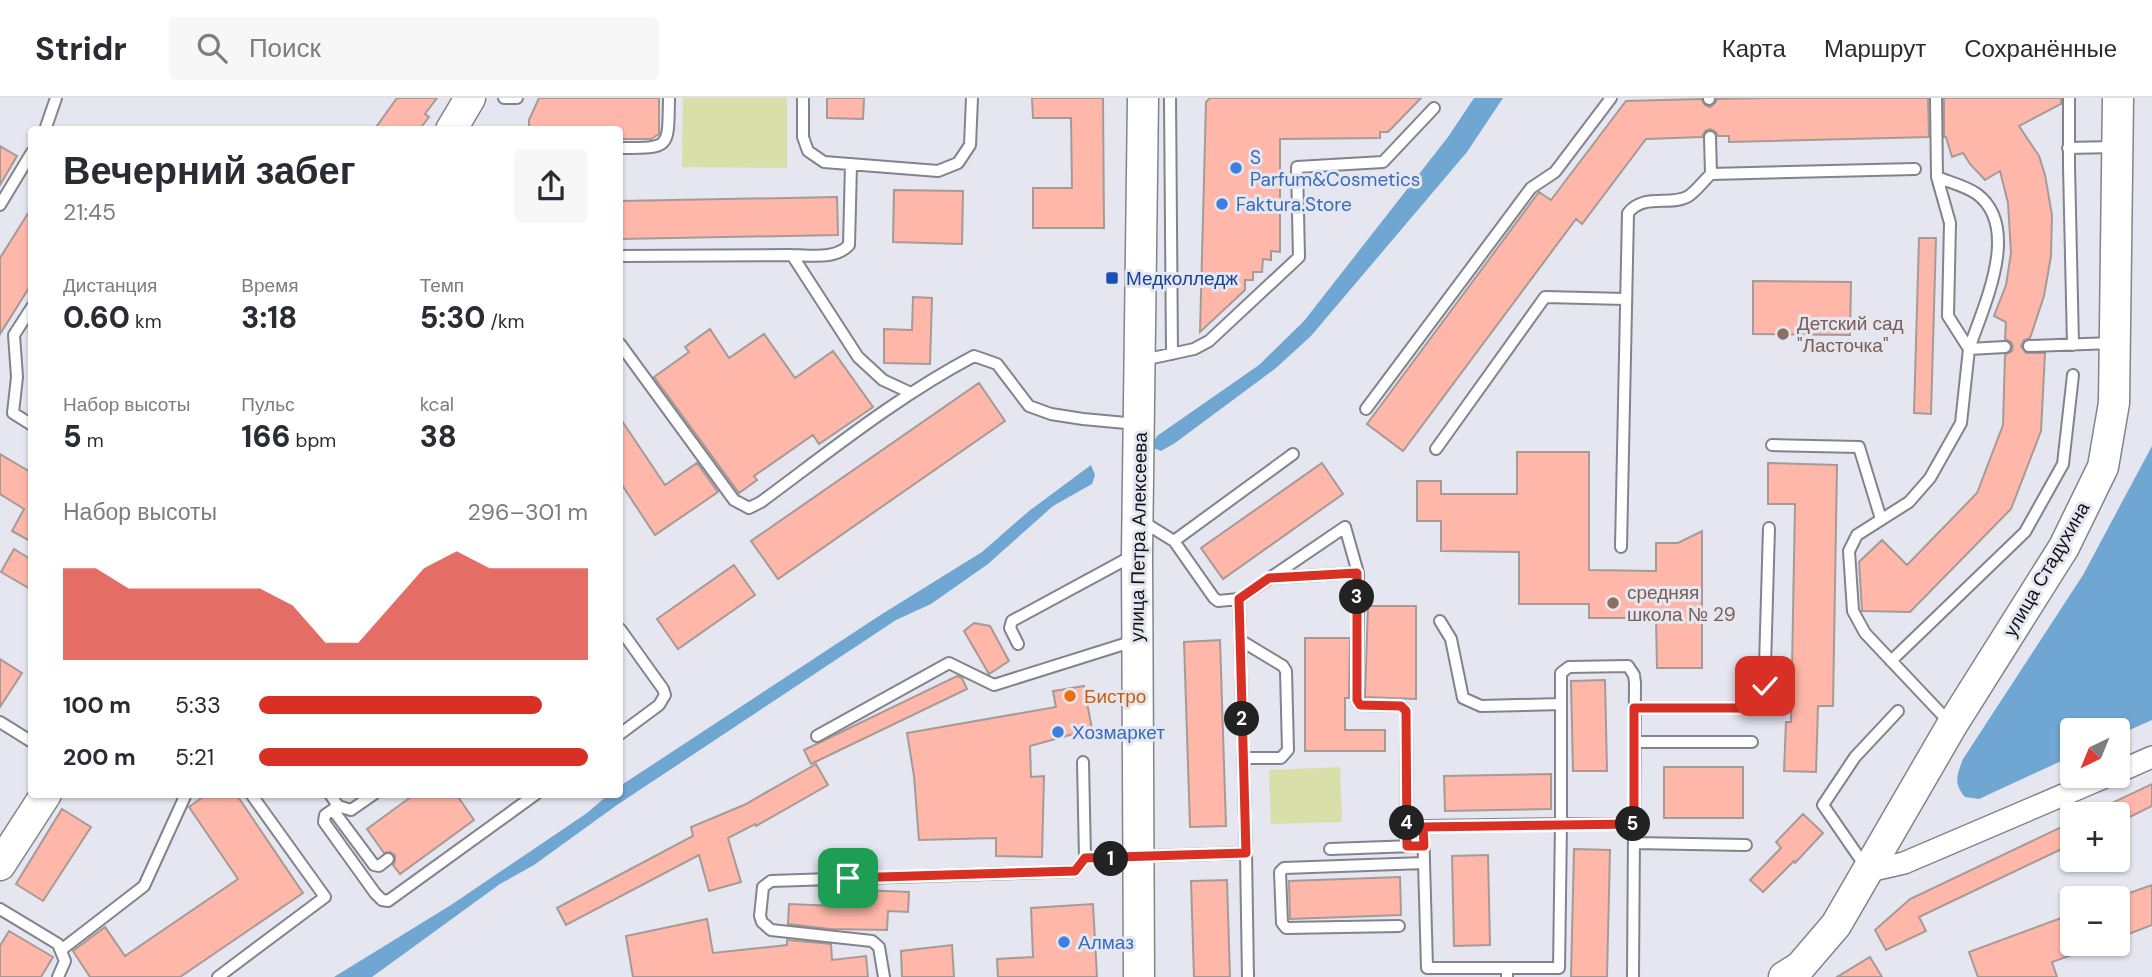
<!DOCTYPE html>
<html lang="ru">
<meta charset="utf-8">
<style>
body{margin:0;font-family:"DM Sans",sans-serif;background:#f7f7f7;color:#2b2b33;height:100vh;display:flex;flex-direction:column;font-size:26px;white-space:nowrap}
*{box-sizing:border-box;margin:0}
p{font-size:23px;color:#7c7c81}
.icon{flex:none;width:38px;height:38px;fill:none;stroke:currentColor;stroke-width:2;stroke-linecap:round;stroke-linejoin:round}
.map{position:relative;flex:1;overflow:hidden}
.drawer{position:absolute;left:28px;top:28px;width:595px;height:672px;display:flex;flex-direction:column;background:#fff;border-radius:7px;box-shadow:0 2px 5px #0004}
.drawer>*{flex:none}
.needle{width:46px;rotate:223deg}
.tools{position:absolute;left:2060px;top:620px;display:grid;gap:14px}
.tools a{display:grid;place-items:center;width:70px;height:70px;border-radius:7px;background:#fff;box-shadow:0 2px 5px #0004;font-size:35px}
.pin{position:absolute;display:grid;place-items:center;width:60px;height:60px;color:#fff;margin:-30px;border-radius:14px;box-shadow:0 4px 10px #0006}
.km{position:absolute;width:35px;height:35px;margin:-18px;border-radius:50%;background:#222;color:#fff;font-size:19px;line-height:35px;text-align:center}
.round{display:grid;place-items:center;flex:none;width:74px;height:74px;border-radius:7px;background:#f7f7f7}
.overview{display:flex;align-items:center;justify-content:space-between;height:119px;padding:0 35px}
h1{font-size:38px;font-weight:800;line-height:52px}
.figures{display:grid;grid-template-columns:repeat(3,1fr);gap:10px;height:119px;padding:7px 35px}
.figures div{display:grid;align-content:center}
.figures b{font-size:30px;font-weight:800}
.figures small{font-size:19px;font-weight:400}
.figures p{font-size:19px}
.chart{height:196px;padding:14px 35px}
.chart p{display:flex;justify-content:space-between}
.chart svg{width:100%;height:126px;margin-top:7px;fill:#d93025;opacity:.7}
ul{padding:0 35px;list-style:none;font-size:23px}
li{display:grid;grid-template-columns:112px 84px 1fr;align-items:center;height:52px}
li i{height:18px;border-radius:9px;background:#d93025}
header{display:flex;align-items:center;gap:42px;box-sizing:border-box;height:98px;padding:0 35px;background:#fff;border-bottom:2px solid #e1e1e2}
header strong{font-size:33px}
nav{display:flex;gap:38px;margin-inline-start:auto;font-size:24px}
.search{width:490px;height:63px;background:#f7f7f7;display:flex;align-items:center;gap:18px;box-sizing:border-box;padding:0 24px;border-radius:7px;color:#7c7c81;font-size:26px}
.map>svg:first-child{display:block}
.green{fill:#d9dfa9}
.water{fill:#6fa7d2}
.building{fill:#ffb7a9;stroke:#a69a97;stroke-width:2}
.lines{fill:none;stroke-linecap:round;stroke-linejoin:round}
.lane-casing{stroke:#83838d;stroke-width:14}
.street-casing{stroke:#83838d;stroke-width:24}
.secondary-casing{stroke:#83838d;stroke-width:33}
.lane{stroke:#fff;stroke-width:10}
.street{stroke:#fff;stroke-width:21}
.secondary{stroke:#fff;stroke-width:30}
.route-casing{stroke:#fff;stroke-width:14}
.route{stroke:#d93025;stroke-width:9}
.shop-dot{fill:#3f7fe0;stroke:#e6e6f1;stroke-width:2.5}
.transit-dot{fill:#1a4fb4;stroke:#e6e6f1;stroke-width:2.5}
.education-dot{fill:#8d6e63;stroke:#e6e6f1;stroke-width:2.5}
.food-dot{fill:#e8710a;stroke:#e6e6f1;stroke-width:2.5}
.labels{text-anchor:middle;stroke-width:6;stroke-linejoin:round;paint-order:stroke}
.shop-label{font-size:19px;fill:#366cbe;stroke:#e6e6f1;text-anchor:start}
.transit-label{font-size:19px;fill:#164399;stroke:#e6e6f1;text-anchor:start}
.education-label{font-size:19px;fill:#785e54;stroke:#e6e6f1;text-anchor:start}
.street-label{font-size:19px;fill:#121115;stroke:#e6e6f1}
.food-label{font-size:19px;fill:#c56008;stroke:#e6e6f1;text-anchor:start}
</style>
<header>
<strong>Stridr</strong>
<div class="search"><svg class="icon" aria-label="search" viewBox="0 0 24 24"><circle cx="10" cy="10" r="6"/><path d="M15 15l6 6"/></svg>Поиск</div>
<nav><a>Карта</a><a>Маршрут</a><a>Сохранённые</a></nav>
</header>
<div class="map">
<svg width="2152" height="879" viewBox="0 0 2152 879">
<rect width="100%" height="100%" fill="#e6e6f1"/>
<path class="green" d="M683,0h104v70l-105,-1z
M1340,669l2,55 -71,2 -2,-54z"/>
<path class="water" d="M1474,0h29l-36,54 -156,184 -35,32 -101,75 -14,8 -10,-4 6,-11 102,-71 45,-44 144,-184z
M2152,348v274l-34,15v-5h-46v26l-93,43 -14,-2c-12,-14 -8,-22 -2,-38l120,-184z
M1091,367l4,10 -3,9 -39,22 -65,58 -57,40 -35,16 -279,185 -83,60 -34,19 -128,93h-38l117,-72 136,-92 21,-18 12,-1v-8l262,-172 100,-62 47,-41z"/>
<path class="building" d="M397,0h40l-12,16 4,3 -10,13h-45z
M539,0h120v36l-8,5h-31v-9h-91v-10z
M827,0h37l-1,21 -36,-1z
M1032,0h71l1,130h-71v-40h39l-1,-70h-38z
M1210,0h211l-33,34h-8v6l-100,1v113l-9,-1v9l-8,-1 -1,13h-9v8h-8v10l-45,42 6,-230z
M1766,0h162l1,39 -200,5v-6h-11l-2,-4 -6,-3 -5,2 -3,6 -56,2 -64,85 -6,-5 -173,232 -36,-27 172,-232 12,8 75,-99 75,-2 4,6 5,2 5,-4 2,-4z
M1944,0h117v6l-42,22 20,30 6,19 7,40 -1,41 -7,40 -14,42 -6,2 -3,6 5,7h19l-4,78 -30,78 -101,103 -48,-1 -3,-49 23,-22 25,25 70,-72 26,-68 2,-70 7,-4 1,-5 -2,-4 -6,-3 1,-17 -12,-6 12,-31 5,-32 -3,-50 -8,-32 -15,9 -15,-16 -7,-11 -11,4 -6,-20h-2z
M0,48l17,10 -17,29z
M894,92l69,1 -1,53 -69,-2z
M837,99l1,38 -218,4v-38z
M32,109v76l-32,51v-76z
M1919,140h17l-5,176 -17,-1z
M1753,183l98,1 -1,53 -97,-1z
M913,199l19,1 -2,66 -46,-1v-34l28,1z
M710,231l19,29 35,-24 31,44 38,-27 40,56 -54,37 -6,-9 -59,41 3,4 -18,13 -85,-116 35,-25 -4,-5z
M979,285l26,38 -227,158 -27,-38z
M620,320l45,67 32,-22 21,29 -63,43 -35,-53z
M1517,354h72v118l67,1v-28h22l24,-12v137h-45l-1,-50h-67v-14h-70v-52l-78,-1v-30h-24v-40h24v13h76z
M0,356l32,19v69l-20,-11 12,-22 -24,-15z
M1322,365l21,31 -120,85 -22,-31z
M1768,365l69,2 -4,241h-15l-2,66 -32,-1 2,-49h5l4,-218h-27z
M14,451l18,11v30l-31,-18z
M734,467l21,30 -77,54 -21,-30z
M1368,508h48v93l-51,-2z
M974,525l16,3 19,35 -20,13 -25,-43z
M1305,540h45l-1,60h-4v32h40v21h-80z
M1220,542l6,186 -36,1 -6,-185z
M0,561l22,14 -22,34z
M957,578l5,2 5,11 -156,75 -7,-14z
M1605,582l2,91h-34l-2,-90z
M1084,588l8,43 -62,17 1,31 13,-1 -2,81 -46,-1v-18l-77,2 -5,-64 -7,-43 149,-26 -3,-16z
M816,666l12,21 -72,41 -1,-2 -27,14 13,44 -32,9 -10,-36 -133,70 -9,-17 136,-72 -2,-9 53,-22z
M1664,669h79v51h-79z
M1551,676v35l-106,2 -1,-35z
M2152,686v22l-34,17v-9h-29z
M207,696h29l67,99 -123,84h-90l-17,-26 32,-24 20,29 113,-77 -49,-72z
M415,696h41l18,26 -74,54 -7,-9 2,-4v-6l-5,-3 -6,1 -17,-24z
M62,711l29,18 -48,74 -27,-17z
M1803,716l20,19 -28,30 -1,-2 -31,31 -13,-12 31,-32 -5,-6z
M2072,724v22l-153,73 7,14 -40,19 -11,-20 35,-31z
M1574,751l36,1 -3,127h-36z
M1488,757l2,90 -36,1 -2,-90z
M1400,779l1,38 -111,4 -1,-38z
M1227,782l3,97h-36l-3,-96z
M2152,787v40l-34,13v-41z
M862,792l47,2 -1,20 -20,-1 -1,19 -57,-1 -42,-5 1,-20 72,3z
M1093,806l4,73h-99l-1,-18 36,-2 -2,-49z
M2072,816v29h27v2l-47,17 5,15h-79l-9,-25z
M707,821l6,34 74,-8v-5l44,4 1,16 34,-4 2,21h-235l-7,-41z
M9,833l44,26 -12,20h-41v-31z
M952,847l2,32h-52l-1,-26z
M1870,859l12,20h-45z"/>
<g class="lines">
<defs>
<path id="lane" d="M504,0h13
M803,0v39l5,14 16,11 114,9 20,-8 12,-18 2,-47
M1170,0l2,256
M1709,0v1
M1936,0l1,79 13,46 -2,93 21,33 -8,74 -31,55 -21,24 -52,33 -8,16 4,60 12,22 85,90
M2069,0v68l4,179
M45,32l11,-32
M1710,39l1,37
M620,50c51,0 48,1 49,-50
M2068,50l46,-1
M1937,79c12,5 29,9 40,17 45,34 6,113 -8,155l36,-2
M0,107l32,-53
M792,157c19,0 43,5 57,-10l2,-81
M620,158l172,-1 66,102 25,23 28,13
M32,209l-18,28 3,42 -4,36 19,12
M620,246l114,156 15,8 12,-6c69,-51 137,-106 213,-146l23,8 32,42 22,8 32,5 54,5
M2029,248l83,-3
M1143,262l51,-11 15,-8 90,-84 -2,-90 86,-5 51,-54
M1366,311l165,-221 24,-16 56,-74
M1772,347l87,2 22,72
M1436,351l109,-152 81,2
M1140,422l34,21 40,57 4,3 21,-2 106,-72 13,46 -1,127 3,5 41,1 5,5 1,135
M1174,443l119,-87
M1621,449l7,-334c16,-20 41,-7 59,-16 8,-4 17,-17 24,-23l204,-5
M1270,480l88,-5
M1440,523l11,18 12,59 18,8 80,-2
M620,531l43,60 2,6 -6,10 -39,29
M1240,542l43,26 3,5 2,79 -7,8h-38
M1018,546l-8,-16 2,-7 122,-66
M1891,563l134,-129 38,-68 10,-89
M1634,610h122l8,-8 5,-172
M0,624l32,20
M817,638l132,-73 45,22 140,-44
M1634,644h118
M330,696l8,12 13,4 23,-16
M338,708l-13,9 -1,7 51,71 7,7 6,1 148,-107
M333,712l41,55 5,1 9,-7
M1635,745l111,2
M1330,751l84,-3
M1246,755l2,124
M1085,760l161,-5 -7,-254
M1865,768l-42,-61 32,-48 43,-46
M0,811l58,35 7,17 -7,16
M1399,828l-113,2 -4,-5 -2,-51 4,-4 140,-5
M61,852l83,-64 42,-92
M1507,870h-80l-4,-142 138,-2 -2,144h-52v9
M218,879l107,-80 -74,-103
M884,879l-5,-30 -7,-6 -101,-11 -9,-8 -2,-6 3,-29 8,-6 304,-10 10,-13 -2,-96
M1633,879l2,-294 -1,-8 -6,-9 -59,1 -8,6v151h74"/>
<path id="street" d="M2118,674l34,-15
M1869,773l35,-8 206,-88"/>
<path id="secondary" d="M451,32l19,-32
M0,767l46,-71
M1139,879l-2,-423 6,-456
M1784,879l16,-10 36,-42 116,-200 112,-178 39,-80 11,-64 4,-305"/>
</defs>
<use href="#lane" class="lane-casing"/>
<use href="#street" class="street-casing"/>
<use href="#secondary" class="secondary-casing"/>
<use href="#lane" class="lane"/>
<use href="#street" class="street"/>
<use href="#secondary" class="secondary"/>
</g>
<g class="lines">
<defs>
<path id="route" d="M848,780l227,-7 10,-13 161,-5 -7,-254 30,-21 88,-5v127l3,5 41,1 5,5 1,135h17l-1,-19 211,-3v-116h122l8,-8 1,-14"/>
</defs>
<use href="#route" class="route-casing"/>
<use href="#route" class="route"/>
</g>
<g class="shop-dot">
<circle cx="1236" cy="70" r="7"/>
<circle cx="1222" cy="106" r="7"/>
<circle cx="1058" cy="634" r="7"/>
<circle cx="1064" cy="844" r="7"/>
</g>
<rect class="transit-dot" x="1105" y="173" width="14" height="14" rx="3.5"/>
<g class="education-dot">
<circle cx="1783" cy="236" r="7"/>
<circle cx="1613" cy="505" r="7"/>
</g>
<circle class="food-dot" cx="1070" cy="598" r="7"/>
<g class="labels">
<g class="shop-label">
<text x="1250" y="66">S<tspan x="1250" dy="22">Parfum&amp;Cosmetics</tspan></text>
<text x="1236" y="113">Faktura.Store</text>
<text x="1072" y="641">Хозмаркет</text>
<text x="1078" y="851">Алмаз</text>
</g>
<g class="transit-label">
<text x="1126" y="187">Медколледж</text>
</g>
<g class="education-label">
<text x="1797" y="232">Детский сад<tspan x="1797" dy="22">"Ласточка"</tspan></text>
<text x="1627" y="501">средняя<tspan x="1627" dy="22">школа № 29</tspan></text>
</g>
<g class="street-label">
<text transform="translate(1138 439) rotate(-89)" y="7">улица Петра Алексеева</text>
<text transform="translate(2046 471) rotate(-60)" y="7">улица Стадухина</text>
</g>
<g class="food-label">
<text x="1084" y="605">Бистро</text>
</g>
</g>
</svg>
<div class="tools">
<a><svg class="needle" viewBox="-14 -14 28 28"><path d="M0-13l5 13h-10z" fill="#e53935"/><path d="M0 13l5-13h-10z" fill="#7c7c81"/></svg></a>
<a>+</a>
<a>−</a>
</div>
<div class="pin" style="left:848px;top:780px;background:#1e9e55"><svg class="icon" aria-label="arrive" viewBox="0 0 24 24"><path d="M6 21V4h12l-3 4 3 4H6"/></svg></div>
<div class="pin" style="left:1765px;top:588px;background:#d93025"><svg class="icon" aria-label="check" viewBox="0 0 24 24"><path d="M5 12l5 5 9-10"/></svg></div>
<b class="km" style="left:1111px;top:761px">1</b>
<b class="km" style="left:1242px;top:621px">2</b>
<b class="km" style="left:1357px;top:499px">3</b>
<b class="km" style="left:1407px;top:725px">4</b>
<b class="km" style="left:1633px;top:726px">5</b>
<section class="drawer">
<div class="overview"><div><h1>Вечерний забег</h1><p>21:45</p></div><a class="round"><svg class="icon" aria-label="share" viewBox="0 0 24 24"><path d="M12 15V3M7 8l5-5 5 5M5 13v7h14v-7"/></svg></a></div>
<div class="figures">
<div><p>Дистанция</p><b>0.60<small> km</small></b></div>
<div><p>Время</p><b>3:18</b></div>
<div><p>Темп</p><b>5:30<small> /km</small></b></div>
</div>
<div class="figures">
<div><p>Набор высоты</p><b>5<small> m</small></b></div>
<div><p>Пульс</p><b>166<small> bpm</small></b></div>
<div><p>kcal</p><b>38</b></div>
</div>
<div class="chart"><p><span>Набор высоты</span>296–301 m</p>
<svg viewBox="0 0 160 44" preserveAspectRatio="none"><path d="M0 44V12L10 12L20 19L30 19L40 19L50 19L60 19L70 25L80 38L90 38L100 25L110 12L120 6L130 12L140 12L150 12L160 12V44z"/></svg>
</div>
<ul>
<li><b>100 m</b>5:33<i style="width:86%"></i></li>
<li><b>200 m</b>5:21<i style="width:100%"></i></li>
</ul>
</section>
</div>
